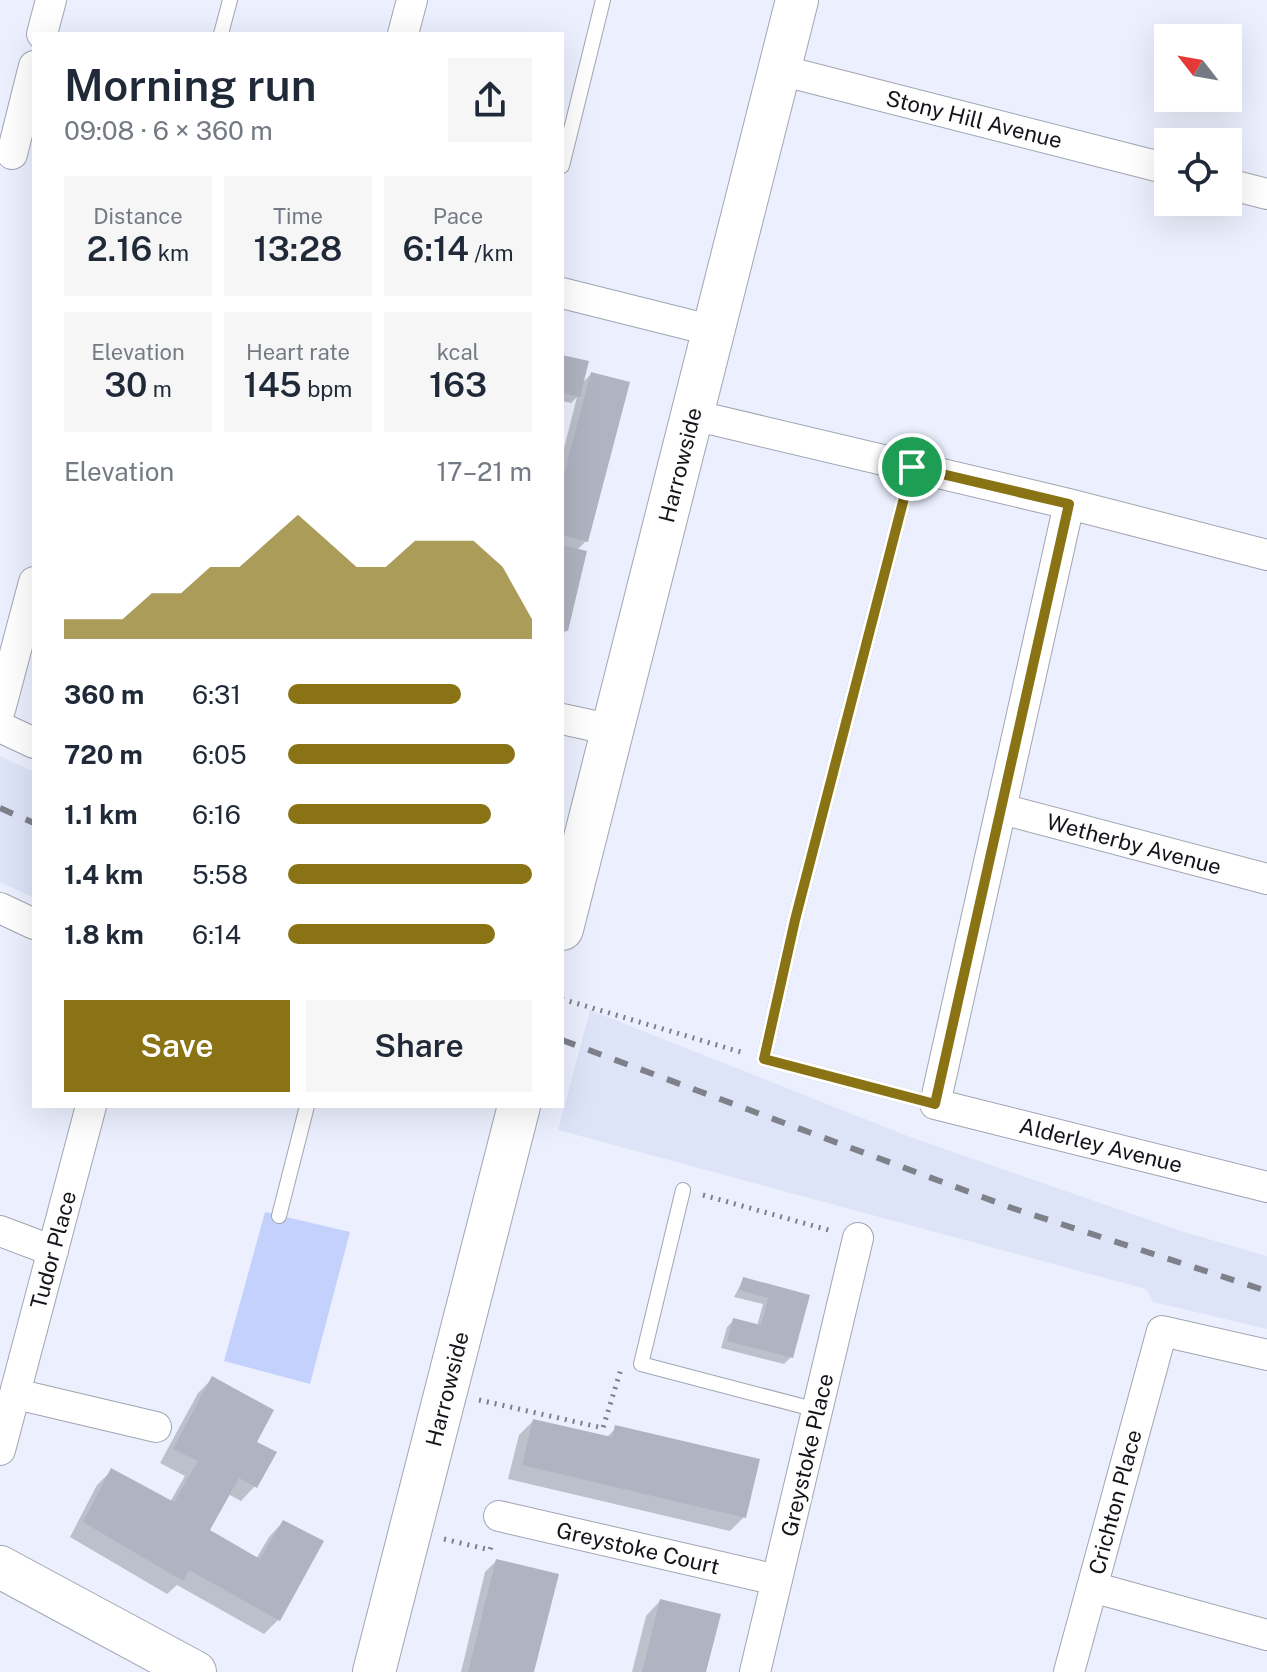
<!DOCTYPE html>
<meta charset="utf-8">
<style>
body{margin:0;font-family:"Public Sans",sans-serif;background:#f6f6f7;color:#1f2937;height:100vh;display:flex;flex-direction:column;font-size:30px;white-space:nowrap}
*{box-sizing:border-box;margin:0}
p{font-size:26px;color:#747a83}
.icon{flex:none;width:44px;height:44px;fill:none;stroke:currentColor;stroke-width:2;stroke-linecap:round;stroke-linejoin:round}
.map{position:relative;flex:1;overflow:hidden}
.panel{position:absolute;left:32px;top:32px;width:532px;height:1076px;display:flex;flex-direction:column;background:#fff;border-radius:0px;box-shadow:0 8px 32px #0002}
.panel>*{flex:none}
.needle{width:52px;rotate:301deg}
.fabs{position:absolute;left:1154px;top:24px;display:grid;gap:16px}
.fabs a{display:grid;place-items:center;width:88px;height:88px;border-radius:0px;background:#fff;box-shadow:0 8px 32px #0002;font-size:40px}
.pin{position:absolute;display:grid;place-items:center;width:68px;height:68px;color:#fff;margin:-34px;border:4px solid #fff;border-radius:50%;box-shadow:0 2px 8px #0007}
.round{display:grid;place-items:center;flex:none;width:84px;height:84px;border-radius:0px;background:#f6f6f7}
.head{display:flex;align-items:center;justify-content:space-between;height:136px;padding:0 32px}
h1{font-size:44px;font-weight:600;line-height:60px}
.metrics{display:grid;grid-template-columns:repeat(3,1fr);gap:12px;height:136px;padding:8px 32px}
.metrics div{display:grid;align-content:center;border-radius:0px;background:#f6f6f7;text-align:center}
.metrics b{font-size:34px;font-weight:600}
.metrics small{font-size:22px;font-weight:400}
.metrics p{font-size:22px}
.chart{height:224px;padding:16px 32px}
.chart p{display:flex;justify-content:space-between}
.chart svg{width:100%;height:144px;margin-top:8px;fill:#8a7315;opacity:.7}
.action{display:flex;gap:16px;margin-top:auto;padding:16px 32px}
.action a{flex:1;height:92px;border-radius:0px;background:#8a7315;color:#fff;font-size:32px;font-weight:600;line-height:92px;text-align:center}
.action a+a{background:#f6f6f7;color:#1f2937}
ul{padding:0 32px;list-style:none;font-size:26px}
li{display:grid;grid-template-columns:128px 96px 1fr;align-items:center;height:60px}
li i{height:20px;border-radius:10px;background:#8a7315}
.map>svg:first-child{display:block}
.built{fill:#dee4f8}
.green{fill:#c5d1fd}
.shadow{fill:#0003}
.building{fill:#b0b4c2}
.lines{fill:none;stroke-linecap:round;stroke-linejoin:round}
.lane-casing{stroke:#a1a5b2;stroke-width:16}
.street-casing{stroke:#a1a5b2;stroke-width:32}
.secondary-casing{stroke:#a1a5b2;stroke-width:44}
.path{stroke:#7d8089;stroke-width:5;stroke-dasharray:2 6;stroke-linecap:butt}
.lane{stroke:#fff;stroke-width:14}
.street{stroke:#fff;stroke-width:30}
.secondary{stroke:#fff;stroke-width:42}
.rail{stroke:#7e808a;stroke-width:6;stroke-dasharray:14 14;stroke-linecap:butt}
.route-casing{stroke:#fff;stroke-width:16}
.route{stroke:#8a7315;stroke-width:10}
.labels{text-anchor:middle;stroke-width:6;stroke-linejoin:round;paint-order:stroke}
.street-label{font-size:22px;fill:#14151a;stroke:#fefefe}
</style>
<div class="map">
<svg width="1267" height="1672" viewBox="0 0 1267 1672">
<rect width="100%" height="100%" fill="#ecf0fe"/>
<path class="built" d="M0,756l34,16v126l-34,-16z
M590,1010l323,128 271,94 83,24v73l-114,-27 -7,-13 -588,-159z"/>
<path class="green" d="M265,1212l85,20 -40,152 -86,-23z"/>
<path class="shadow" d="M562,357l19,27 10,-10 -5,167 -9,9 -10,80 -5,5v-179l15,-59 -6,6 -9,-2z
M743,1280l64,16 -16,61 -7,7 -63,-16 6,-21 7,-7 23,6 6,-22 -29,-7z
M212,1379l42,63 1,44 -14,15 -13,-7 -21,37 49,28 13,-22 14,-15 -5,98 -14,14 -87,-49 -10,9 -97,-57 27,-52 15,-15 58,32 15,-26 -25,-13 38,-70z
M533,1421l73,17 10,-10 128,89 -14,14 -222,-52 11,-44z
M496,1561l36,111h-71l24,-100z
M660,1601l44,71h-72l14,-56z"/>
<path class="building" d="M562,355l27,6 -9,36 -18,-4z
M591,372l39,10 -42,160 -26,-7v-53z
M562,545l25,6 -19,80 -6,-1z
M743,1277l67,18 -17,63 -66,-17 6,-23 28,7 7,-27 -29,-8z
M212,1376l62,34 -17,32 20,10 -20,36 -18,-10 -29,52 50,29 23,-39 41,21 -44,80 -91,-51 -6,11 -100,-59 28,-54 63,34 24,-41 -25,-12z
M533,1419l79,18 3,-12 145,34 -14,59 -224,-53z
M496,1559l63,15 -25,98h-66z
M660,1599l61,15 -15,58h-64z"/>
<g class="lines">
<defs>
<path id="lane" d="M221,34l9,-34
M562,166l41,-166
M912,467l-117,453 -31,139 171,45
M683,1190l-42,174 176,46
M279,1216l28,-110"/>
<path id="street" d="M42,34l9,-34
M403,34l9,-34
M780,70l388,99
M12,154l22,-88
M1228,184l39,10
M562,293l152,38
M693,415l376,89 198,51
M1069,504l-134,600 332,83
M0,710l34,-128
M562,719l51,11
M0,727l34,16
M1002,809l265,70
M0,908l34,16
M0,1231l53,20
M16,1394l140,33
M0,1450l91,-344
M499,1516l278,64
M1092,1587l175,48
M755,1672l103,-434
M1069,1672l93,-341 105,24"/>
<path id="secondary" d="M562,929l235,-929
M0,1567l195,105
M374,1672l145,-566"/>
</defs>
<use href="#lane" class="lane-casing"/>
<use href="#street" class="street-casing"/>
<use href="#secondary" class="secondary-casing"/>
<path class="path" d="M562,999l182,54
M703,1195l129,36
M479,1400l124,28 18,-59
M444,1539l46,11 2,-6"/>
<use href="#lane" class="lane"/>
<use href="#street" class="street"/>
<use href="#secondary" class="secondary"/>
<path class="rail" d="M0,808l34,15
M562,1040l450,168 255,83"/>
</g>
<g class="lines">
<defs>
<path id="route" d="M912,467l157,37 -134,600 -171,-45 31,-139z"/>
</defs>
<use href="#route" class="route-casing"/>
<use href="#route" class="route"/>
</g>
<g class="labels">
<g class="street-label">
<text transform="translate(974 119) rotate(14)" y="8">Stony Hill Avenue</text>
<text transform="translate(680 465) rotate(-76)" y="8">Harrowside</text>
<text transform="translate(1134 844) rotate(15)" y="8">Wetherby Avenue</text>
<text transform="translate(1101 1145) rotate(14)" y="8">Alderley Avenue</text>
<text transform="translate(53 1250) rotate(-75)" y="8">Tudor Place</text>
<text transform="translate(447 1389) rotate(-76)" y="8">Harrowside</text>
<text transform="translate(807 1455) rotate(-77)" y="8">Greystoke Place</text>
<text transform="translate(1115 1502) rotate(-75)" y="8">Crichton Place</text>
<text transform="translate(638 1548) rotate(13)" y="8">Greystoke Court</text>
</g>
</g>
</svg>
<div class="fabs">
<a><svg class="needle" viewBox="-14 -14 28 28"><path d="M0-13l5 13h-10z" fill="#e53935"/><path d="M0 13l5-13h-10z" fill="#747a83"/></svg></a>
<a><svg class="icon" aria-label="locate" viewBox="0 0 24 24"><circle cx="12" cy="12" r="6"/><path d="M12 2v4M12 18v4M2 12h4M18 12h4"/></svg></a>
</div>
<div class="pin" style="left:912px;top:467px;background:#1e9e55"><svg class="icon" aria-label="arrive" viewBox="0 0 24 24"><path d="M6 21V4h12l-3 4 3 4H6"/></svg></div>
<section class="panel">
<div class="head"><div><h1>Morning run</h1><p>09:08 · 6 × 360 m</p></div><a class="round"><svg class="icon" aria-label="share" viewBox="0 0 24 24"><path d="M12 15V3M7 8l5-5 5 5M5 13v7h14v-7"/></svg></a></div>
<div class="metrics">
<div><p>Distance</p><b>2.16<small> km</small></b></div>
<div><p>Time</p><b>13:28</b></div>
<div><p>Pace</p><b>6:14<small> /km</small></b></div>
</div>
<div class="metrics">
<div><p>Elevation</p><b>30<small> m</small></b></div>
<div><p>Heart rate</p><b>145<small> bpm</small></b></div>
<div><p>kcal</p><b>163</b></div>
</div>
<div class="chart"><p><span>Elevation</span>17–21 m</p>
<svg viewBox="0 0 160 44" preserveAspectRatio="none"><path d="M0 44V38L10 38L20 38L30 30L40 30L50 22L60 22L70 14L80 6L90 14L100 22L110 22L120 14L130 14L140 14L150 22L160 38V44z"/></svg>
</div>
<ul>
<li><b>360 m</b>6:31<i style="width:71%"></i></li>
<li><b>720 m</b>6:05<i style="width:93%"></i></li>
<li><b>1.1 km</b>6:16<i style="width:83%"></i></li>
<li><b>1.4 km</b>5:58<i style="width:100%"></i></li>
<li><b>1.8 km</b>6:14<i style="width:85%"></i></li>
</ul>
<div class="action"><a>Save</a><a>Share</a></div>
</section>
</div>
